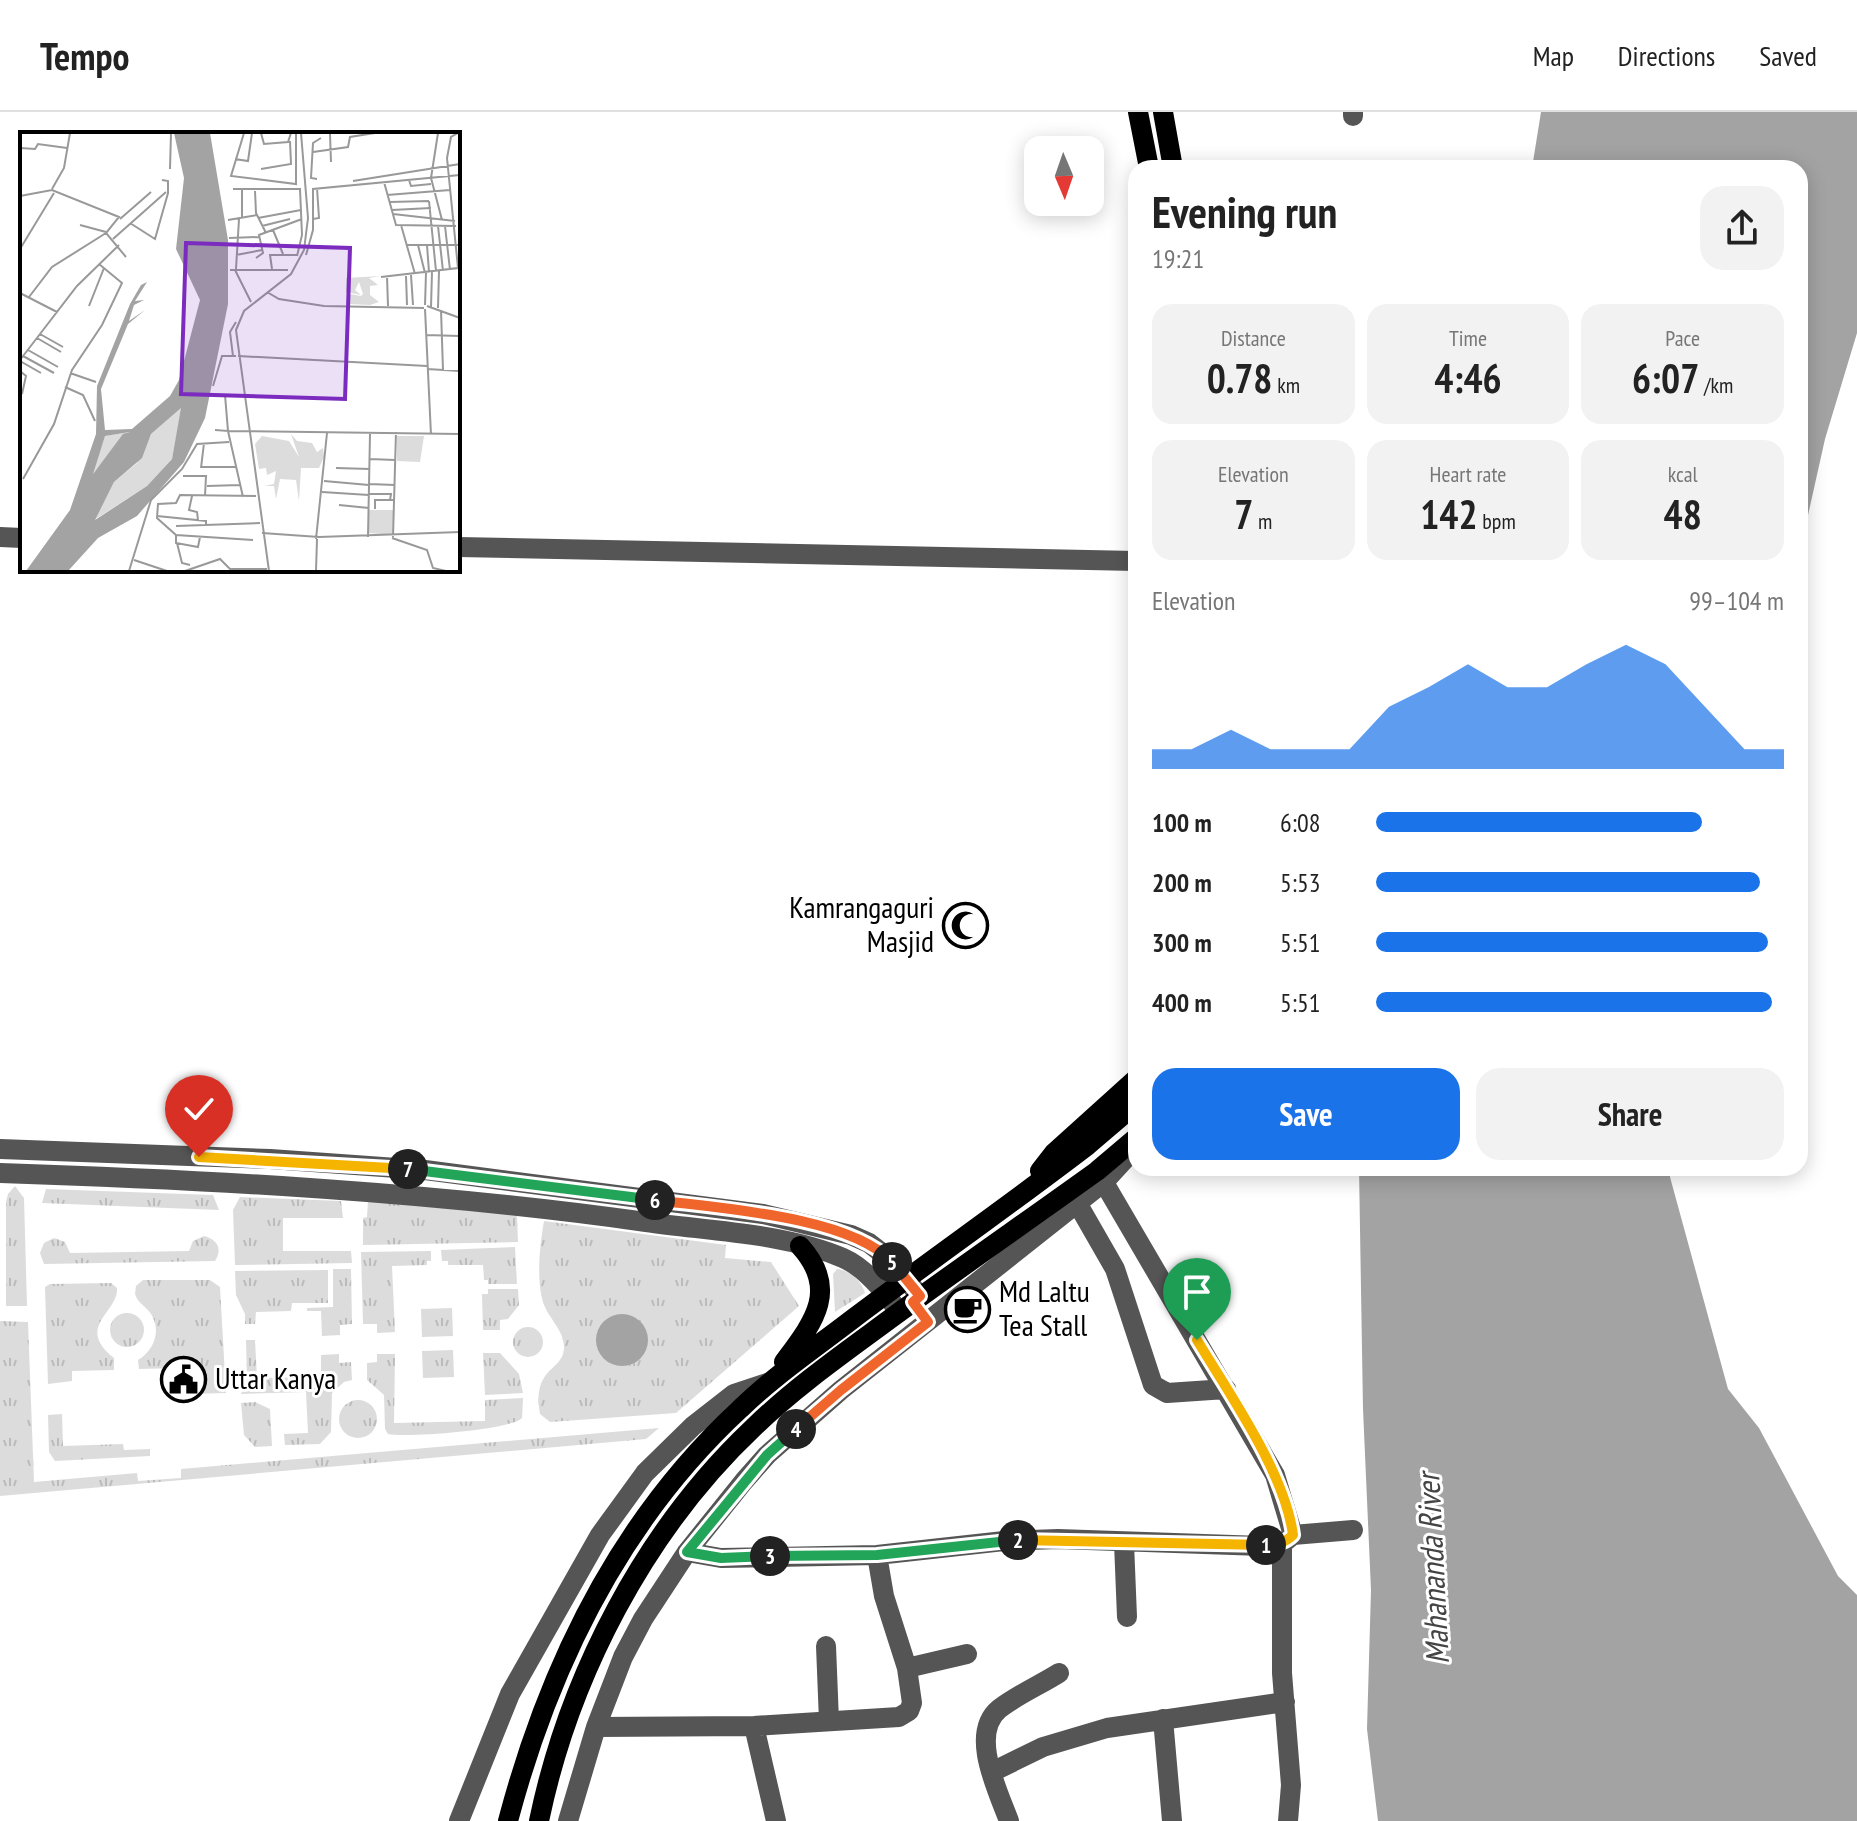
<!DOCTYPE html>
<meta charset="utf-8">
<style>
body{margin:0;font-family:"PT Sans Narrow",sans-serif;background:#f2f2f2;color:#222;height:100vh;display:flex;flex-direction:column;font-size:30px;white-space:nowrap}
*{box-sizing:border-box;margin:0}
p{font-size:26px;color:#767676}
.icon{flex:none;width:44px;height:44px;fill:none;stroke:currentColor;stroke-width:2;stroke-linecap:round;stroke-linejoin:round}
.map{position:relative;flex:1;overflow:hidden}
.details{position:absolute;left:1128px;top:48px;width:680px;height:1016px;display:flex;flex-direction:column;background:#fff;border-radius:24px;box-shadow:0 4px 20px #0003}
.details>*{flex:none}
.needle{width:52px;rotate:178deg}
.buttons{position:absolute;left:1024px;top:24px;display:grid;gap:16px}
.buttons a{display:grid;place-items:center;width:80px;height:80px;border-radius:16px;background:#fff;box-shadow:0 4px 20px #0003;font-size:40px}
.pin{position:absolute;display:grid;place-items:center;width:68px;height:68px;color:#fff;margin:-82px -34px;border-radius:50% 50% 50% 0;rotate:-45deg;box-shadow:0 0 8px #0007}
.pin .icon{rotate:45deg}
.km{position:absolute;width:40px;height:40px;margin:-20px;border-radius:50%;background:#222;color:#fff;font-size:22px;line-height:40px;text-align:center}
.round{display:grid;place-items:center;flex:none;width:84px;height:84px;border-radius:24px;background:#f2f2f2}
.overview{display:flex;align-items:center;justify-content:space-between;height:136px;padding:0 24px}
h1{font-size:44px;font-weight:700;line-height:60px}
.figures{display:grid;grid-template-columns:repeat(3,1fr);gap:12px;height:136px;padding:8px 24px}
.figures div{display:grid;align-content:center;border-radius:20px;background:#f2f2f2;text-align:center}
.figures b{font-size:40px;font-weight:700}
.figures small{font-size:22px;font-weight:400}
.figures p{font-size:22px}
.chart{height:224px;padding:16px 24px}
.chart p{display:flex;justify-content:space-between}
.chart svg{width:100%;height:144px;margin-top:8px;fill:#1a73e8;opacity:.7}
.action{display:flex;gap:16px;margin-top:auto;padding:16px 24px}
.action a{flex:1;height:92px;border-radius:24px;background:#1a73e8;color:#fff;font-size:32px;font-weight:700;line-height:92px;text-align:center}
.action a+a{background:#f2f2f2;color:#222}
ul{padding:0 24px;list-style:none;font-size:26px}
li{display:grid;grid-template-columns:128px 96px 1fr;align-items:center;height:60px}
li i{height:20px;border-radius:10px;background:#1a73e8}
header{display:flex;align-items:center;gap:48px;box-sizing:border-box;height:112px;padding:0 40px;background:#fff;border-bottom:2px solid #e0e0e0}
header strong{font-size:38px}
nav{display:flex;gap:44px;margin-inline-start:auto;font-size:28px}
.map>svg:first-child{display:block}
.grass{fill:url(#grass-tufts)}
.water{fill:#a3a3a3}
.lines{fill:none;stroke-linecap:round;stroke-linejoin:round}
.minor{stroke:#555;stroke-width:20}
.major{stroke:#000;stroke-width:20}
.split-1-casing{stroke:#fff;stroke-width:16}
.split-2-casing{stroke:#fff;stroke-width:16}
.split-3-casing{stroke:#fff;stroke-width:16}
.split-4-casing{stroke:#fff;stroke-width:16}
.split-5-casing{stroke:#fff;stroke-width:16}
.split-6-casing{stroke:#fff;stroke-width:16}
.split-7-casing{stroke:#fff;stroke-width:16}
.split-8-casing{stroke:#fff;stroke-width:16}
.split-1{stroke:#f5b400;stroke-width:10}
.split-2{stroke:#f5b400;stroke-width:10}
.split-3{stroke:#22a559;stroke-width:10}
.split-4{stroke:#22a559;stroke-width:10}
.split-5{stroke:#f0652b;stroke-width:10}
.split-6{stroke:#f0652b;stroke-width:10}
.split-7{stroke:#22a559;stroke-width:10}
.split-8{stroke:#f5b400;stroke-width:10}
.labels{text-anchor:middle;stroke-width:6;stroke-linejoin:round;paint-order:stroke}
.poi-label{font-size:30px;fill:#000;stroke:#fff;text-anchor:start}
.water-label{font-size:32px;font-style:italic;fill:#444;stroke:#fff}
.inset-road{fill:none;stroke:#999;stroke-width:2}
.view{fill:#7b2cbf;fill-opacity:0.15;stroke:#7b2cbf;stroke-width:4}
.inset-edge{fill:none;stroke:#000;stroke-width:4}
</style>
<header>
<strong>Tempo</strong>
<nav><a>Map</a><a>Directions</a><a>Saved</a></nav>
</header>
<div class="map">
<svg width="1857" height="1709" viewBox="0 0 1857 1709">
<defs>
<pattern id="grass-tufts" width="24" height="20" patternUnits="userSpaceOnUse" patternTransform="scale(2)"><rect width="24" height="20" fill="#dcdcdc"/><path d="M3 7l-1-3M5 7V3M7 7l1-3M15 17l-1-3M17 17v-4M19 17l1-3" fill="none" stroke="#bbb"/></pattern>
</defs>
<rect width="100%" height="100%" fill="#fff"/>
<path class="grass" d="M15,1074l9,12 3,108h-21v-104l2,-8z
M46,1077l167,6 6,15 -177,-7z
M240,1085l101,4 2,17h-60v33h68l1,12 -117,2 -2,-55z
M368,1089l149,14 1,27 -155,3v-27l4,-1z
M544,1109l182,24 -1,13 46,4 28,44 -123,107 -126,9 -10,-8c-2,-11 -3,-26 4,-36 7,-12 20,-15 20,-31 0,-17 -16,-29 -21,-45 -7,-23 -3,-58 1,-81z
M204,1124c13,3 19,13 11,25l-171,3 -4,-11 4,-10 10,-5 11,4 5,11 119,-2 4,-10z
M515,1135l2,37h-29v-4h-4l-1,-15h-35v-4h-6l-1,-11z
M431,1139v10h-4v4l-35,1 3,66 -18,1v-9h-14l-2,-72z
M333,1157h18l1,55 -12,1v10l-18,1 -1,-25h-14v-3l26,-1z
M837,1157c12,1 25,12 28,24l-30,19 -2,-38z
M328,1158v33h-36l-1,8 -35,1 -1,12h-10v-10l-9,-19 -1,-24z
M143,1168h67l10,7 6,106 -36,1 -1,-12h-9l-1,-14 -40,1 -1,-9c18,-11 25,-34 9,-51 -6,-6 -9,-7 -12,-15l1,-8z
M111,1171l6,5c2,24 -43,39 -3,70v12l-42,1v10l-24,3 -3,-97 5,-3z
M488,1177h30l1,16 -11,14 -8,1v10h-17l-1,-36h6z
M452,1196l1,28 -31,1 -1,-28z
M110 1218a17 17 0 1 1 34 0a17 17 0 1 1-34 0Z
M0,1209l28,1 6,160 103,-9 1,8 43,-3v-9l478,-41 -13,11 -646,57z
M513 1230a15 15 0 1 1 30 0a15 15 0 1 1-30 0Z
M246,1228h9l2,38 64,-1v-22l18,-1v9l12,-1 1,18 -8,2 -12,11 -1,39 -11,12 -35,1 -1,-11 24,-1 -2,-41 -65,2 6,-15z
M453,1238l1,27 -31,1 -1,-27z
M483,1241h17l19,21 4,19 -38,2z
M377,1242h18l-1,69 91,-2v-21l38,-2 -1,20c-11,12 -115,20 -134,16l-3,-5 -1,-34 -17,-15v-17l10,-1z
M339 1307a19 19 0 1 1 38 0a19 19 0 1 1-38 0Z
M255,1290l15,7 2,37 -17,1 -11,-12 -3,-32z
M62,1302l1,32 60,-2 1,6 26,-1v7l-95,5 -6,-9 -1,-37z"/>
<path class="water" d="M1541,0h316v221l-32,106 -25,112v-383h-268z
M1359,1056h311v9l58,212 31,39 79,148 19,19v226h-479l-11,-92 4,-139 -8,-181z
M596 1228a26 26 0 1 1 52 0a26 26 0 1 1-52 0Z"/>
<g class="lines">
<path class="minor" d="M1353,0v4
M0,425l22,1
M458,435l678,14
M0,1037l270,10 155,11 338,44 88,21 18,8 18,14 33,39
M0,1061c216,7 432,19 646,49 62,9 139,11 197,36 23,10 42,34 56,54
M1099,1062l176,301 18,60
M1072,1082l43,75 38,116 14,8 59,-4
M1124,1431l3,74
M1282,1432v129l9,112 -3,36
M687,1440l34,6 156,-3 127,-14 54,-2 204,7 20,-2 11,-9 60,-5
M826,1534l3,75
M907,1556l60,-14
M1163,1607l9,102
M754,1614l22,95
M596,1615l158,-1 145,-9 10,-6 3,-8 -5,-35 -23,-72 -7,-41
M992,1660l51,-25 64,-19 178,-26
M459,1709l51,-127 90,-159 45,-62 48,-47 41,-32 36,-12
M568,1709l28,-94 27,-70 20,-38 44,-67 57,-71 23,-26 74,-65 263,-208 32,-35
M1009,1709c-11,-30 -40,-87 -10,-112 18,-14 41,-24 60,-36"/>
<path class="major" d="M1138,0l11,56
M1163,0l10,56
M1040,1059l14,-18 82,-74
M784,1250c29,-39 56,-72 16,-116
M508,1709c41,-155 113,-302 232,-412 35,-34 75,-61 114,-91 77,-58 157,-114 234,-173l48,-41
M539,1709c30,-145 106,-291 214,-393 36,-35 77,-65 118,-95 74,-55 151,-108 226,-162l39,-33"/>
</g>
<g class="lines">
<defs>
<path id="split-1" d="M1197,1228c33,55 88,133 96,195 -8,8 -16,9 -27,10"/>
<path id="split-2" d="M1018,1428l248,5"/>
<path id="split-3" d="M770,1444l107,-1 141,-15"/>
<path id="split-4" d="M770,1444l-49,2 -34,-6 80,-97 29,-26"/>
<path id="split-5" d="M796,1317l45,-39 87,-68 -15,-20 7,-6 -28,-34"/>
<path id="split-6" d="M655,1088c61,8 195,16 237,62"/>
<path id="split-7" d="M408,1057l247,31"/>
<path id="split-8" d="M199,1045l209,12"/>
</defs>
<use href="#split-1" class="split-1-casing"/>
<use href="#split-2" class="split-2-casing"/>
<use href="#split-3" class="split-3-casing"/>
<use href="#split-4" class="split-4-casing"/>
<use href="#split-5" class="split-5-casing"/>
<use href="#split-6" class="split-6-casing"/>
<use href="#split-7" class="split-7-casing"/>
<use href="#split-8" class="split-8-casing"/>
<use href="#split-1" class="split-1"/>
<use href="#split-2" class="split-2"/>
<use href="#split-3" class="split-3"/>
<use href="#split-4" class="split-4"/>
<use href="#split-5" class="split-5"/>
<use href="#split-6" class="split-6"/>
<use href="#split-7" class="split-7"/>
<use href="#split-8" class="split-8"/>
</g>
<defs>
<symbol id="mosque-ring" viewBox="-11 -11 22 22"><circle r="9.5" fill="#fff" stroke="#000" stroke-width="1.5"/><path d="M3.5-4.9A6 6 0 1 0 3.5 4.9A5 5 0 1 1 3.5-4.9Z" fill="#000"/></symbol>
<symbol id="cafe-ring" viewBox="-11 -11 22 22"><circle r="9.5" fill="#fff" stroke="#000" stroke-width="1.5"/><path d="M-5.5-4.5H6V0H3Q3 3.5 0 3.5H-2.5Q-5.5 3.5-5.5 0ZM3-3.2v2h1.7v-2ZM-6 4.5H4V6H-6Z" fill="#000"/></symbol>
<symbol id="civic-ring" viewBox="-11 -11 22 22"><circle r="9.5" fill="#fff" stroke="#000" stroke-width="1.5"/><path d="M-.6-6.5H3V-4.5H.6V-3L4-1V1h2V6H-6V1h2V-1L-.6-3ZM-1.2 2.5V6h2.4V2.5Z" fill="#000"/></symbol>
</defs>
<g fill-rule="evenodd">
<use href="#mosque-ring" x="940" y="788" width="51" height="51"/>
<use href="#cafe-ring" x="942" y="1172" width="51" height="51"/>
<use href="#civic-ring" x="158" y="1242" width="51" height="51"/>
</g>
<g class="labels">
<g class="poi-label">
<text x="934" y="806" text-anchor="end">Kamrangaguri<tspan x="934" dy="34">Masjid</tspan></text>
<text x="999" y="1190">Md Laltu<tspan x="999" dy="34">Tea Stall</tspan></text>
<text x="215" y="1277">Uttar Kanya</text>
</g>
<g class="water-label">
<text transform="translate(1433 1457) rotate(-93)" y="11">Mahananda River</text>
</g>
</g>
<g transform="translate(20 20)">
<rect width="440" height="440" fill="#fff"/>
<path d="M361,144l-12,2 9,7 -8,1v9l9,7 -9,3 -21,-1 1,-10 11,2 2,-2 -4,-12 -4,8 6,5 -15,-3v-14l-55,3zM271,302l6,7 15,2 5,9 6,-4 1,9h-25zM377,304h27l-4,26 -23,-1zM349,378h24v25l-24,-2z" fill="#dcdcdc"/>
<path d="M242,304l27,5 10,16h25l-5,11h-18l-2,33 -3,-21 -16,-1 -4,20 -2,-13h-10l10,-2 2,-13 -9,4 -1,-7 -7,1 -4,-25z" fill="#dcdcdc"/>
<path d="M162,275l-10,52 -25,27 -53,34 20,-38 23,-19 14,-29zM110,300l-7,8v-4l-32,40 14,-40z" fill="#dcdcdc"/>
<path d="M154,1h36l18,107v64l-23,114 -21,44 -47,54 -39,22 -30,33h-42l44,-61 26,-76 1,-48 33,-82 11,-19 6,-3 -12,19 9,-1 -10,5 -5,16 16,-11 -17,14 -27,65 4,41 27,-1 38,-33 9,-16 21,-80 -24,-51 8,-71zM161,276l-9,51 -25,27 -52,34 19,-38 28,-24 9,-24zM110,300l-7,2 -30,40 12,-38z" fill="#a3a3a3" fill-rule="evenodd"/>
<path class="inset-road" d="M224,1l-13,43 65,8v-51M241,1l3,11 24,-2 3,-9M418,1l-7,45 11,42M310,2l1,28M0,16l15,1 3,-5 29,4M293,20l35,-5 2,-10 25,-4M215,27l13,2 4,-28M150,37l1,-36M241,37l30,-5 -1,-23M297,47l-6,-1 2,-35 8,-5M389,48l2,6 20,-2M333,49l107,-17M364,50l12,43 60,1M32,57l12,-21 6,-35M213,57h67l2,46 -5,21M235,59l1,22 10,20M367,63l63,-5M0,64l32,-6 67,27 -13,16 20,24M409,69l7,70M370,70l39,-1M372,78l39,-2M373,82l62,7M222,86v-28M238,86l43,-8M100,87l31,-27M293,87l6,-1 -2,-30M208,88l29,-5M110,91l25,16 13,-46v-12l-6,-1M60,93l26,7M381,93l14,49M242,94l28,-7M418,94l5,45M425,94l5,44M253,98l10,24M209,106l30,-1M93,107l53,-47M387,113h53M398,113l7,28M407,113l2,27M0,117l34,-56M216,123l26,-5M286,123l7,-25v-41l147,-14M236,126l7,-5 -4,-18 43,-16M216,137l3,-50M252,137l-2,-14h27M210,138h58M215,138l16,32M391,143l2,30M367,144l1,30M386,144l1,29M361,145l77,-9 -11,-110 4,-21 7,-4M247,160l12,7 45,7 100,2M0,161l37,19M9,165l23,-30 54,-34M405,173l1,-32M69,174l15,-38M407,174l33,12M411,175l1,-35M418,176l1,-37M405,177l6,126M421,178l2,60M20,202l23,13M406,203l34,1M17,206l24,14M8,218l30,17M3,224l31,17M213,224l-3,-24 6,-10M218,224l189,10M0,228l57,-74 42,-41M0,229l21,12M407,237l33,2M0,239l6,5 -4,18M50,241l26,9M193,254l9,-30h14M45,255l18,8 12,26M195,298l13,1 -3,-36M350,327l25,1M182,335h34M181,336l3,-25M316,336l34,1M163,344h23l-1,20M3,347l31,-55 18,-54 30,-45 20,-42 -23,-19M304,349l45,4M349,352l26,1M187,354l33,-1M302,360l47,3M349,362h22l-1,6M172,364l-3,14 8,2 1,8M223,365l-15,-66 232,3M319,373l30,3M355,377v-9h19M137,384l49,5v5M156,394l84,-3M242,401l57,4 141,-5M156,403v8l22,4 2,-10M348,405l2,-103M373,405l3,-105M372,406l35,12 6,18 13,3M296,407l11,-106M233,408l-77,-5 -19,-17 1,-14 18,-1 4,-8 76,1M157,411l5,20 8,2M114,428l33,11M109,439l22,-71 31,-31 15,-25 32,-2M165,439l35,-12 10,10h37M249,439l-33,-241 8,-19 47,-37 13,-24 4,-32 -7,-85M296,439l1,-32"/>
<path class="view" d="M166,111l164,5 -5,151 -164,-5z"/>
<rect width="440" height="440" class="inset-edge"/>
</g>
</svg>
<div class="buttons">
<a><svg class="needle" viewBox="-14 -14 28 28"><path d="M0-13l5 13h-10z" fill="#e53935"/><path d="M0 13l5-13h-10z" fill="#767676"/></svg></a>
</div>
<div class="pin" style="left:1197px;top:1228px;background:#1e9e55"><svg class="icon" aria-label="arrive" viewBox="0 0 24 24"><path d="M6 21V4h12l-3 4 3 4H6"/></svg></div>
<div class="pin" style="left:199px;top:1045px;background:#d93025"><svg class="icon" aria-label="check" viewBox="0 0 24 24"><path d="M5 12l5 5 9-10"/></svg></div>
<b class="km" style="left:1266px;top:1433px">1</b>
<b class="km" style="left:1018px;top:1428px">2</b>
<b class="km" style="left:770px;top:1444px">3</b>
<b class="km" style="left:796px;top:1317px">4</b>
<b class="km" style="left:892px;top:1150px">5</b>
<b class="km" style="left:655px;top:1088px">6</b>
<b class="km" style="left:408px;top:1057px">7</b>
<section class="details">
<div class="overview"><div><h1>Evening run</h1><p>19:21</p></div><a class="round"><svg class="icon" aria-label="share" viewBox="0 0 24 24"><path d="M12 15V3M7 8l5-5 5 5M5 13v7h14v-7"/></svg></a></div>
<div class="figures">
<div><p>Distance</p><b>0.78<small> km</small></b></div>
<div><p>Time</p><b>4:46</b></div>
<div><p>Pace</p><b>6:07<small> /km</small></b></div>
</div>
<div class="figures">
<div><p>Elevation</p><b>7<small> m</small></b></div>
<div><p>Heart rate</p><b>142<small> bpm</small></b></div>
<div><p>kcal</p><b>48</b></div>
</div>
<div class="chart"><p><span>Elevation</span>99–104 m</p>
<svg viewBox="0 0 160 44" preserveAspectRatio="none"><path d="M0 44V38L10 38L20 32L30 38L40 38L50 38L60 25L70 19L80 12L90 19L100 19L110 12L120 6L130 12L140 25L150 38L160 38V44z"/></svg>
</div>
<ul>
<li><b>100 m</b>6:08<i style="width:80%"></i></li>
<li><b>200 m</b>5:53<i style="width:94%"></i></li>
<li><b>300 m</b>5:51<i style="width:96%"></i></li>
<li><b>400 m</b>5:51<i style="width:97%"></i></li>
</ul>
<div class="action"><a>Save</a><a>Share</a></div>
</section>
</div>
